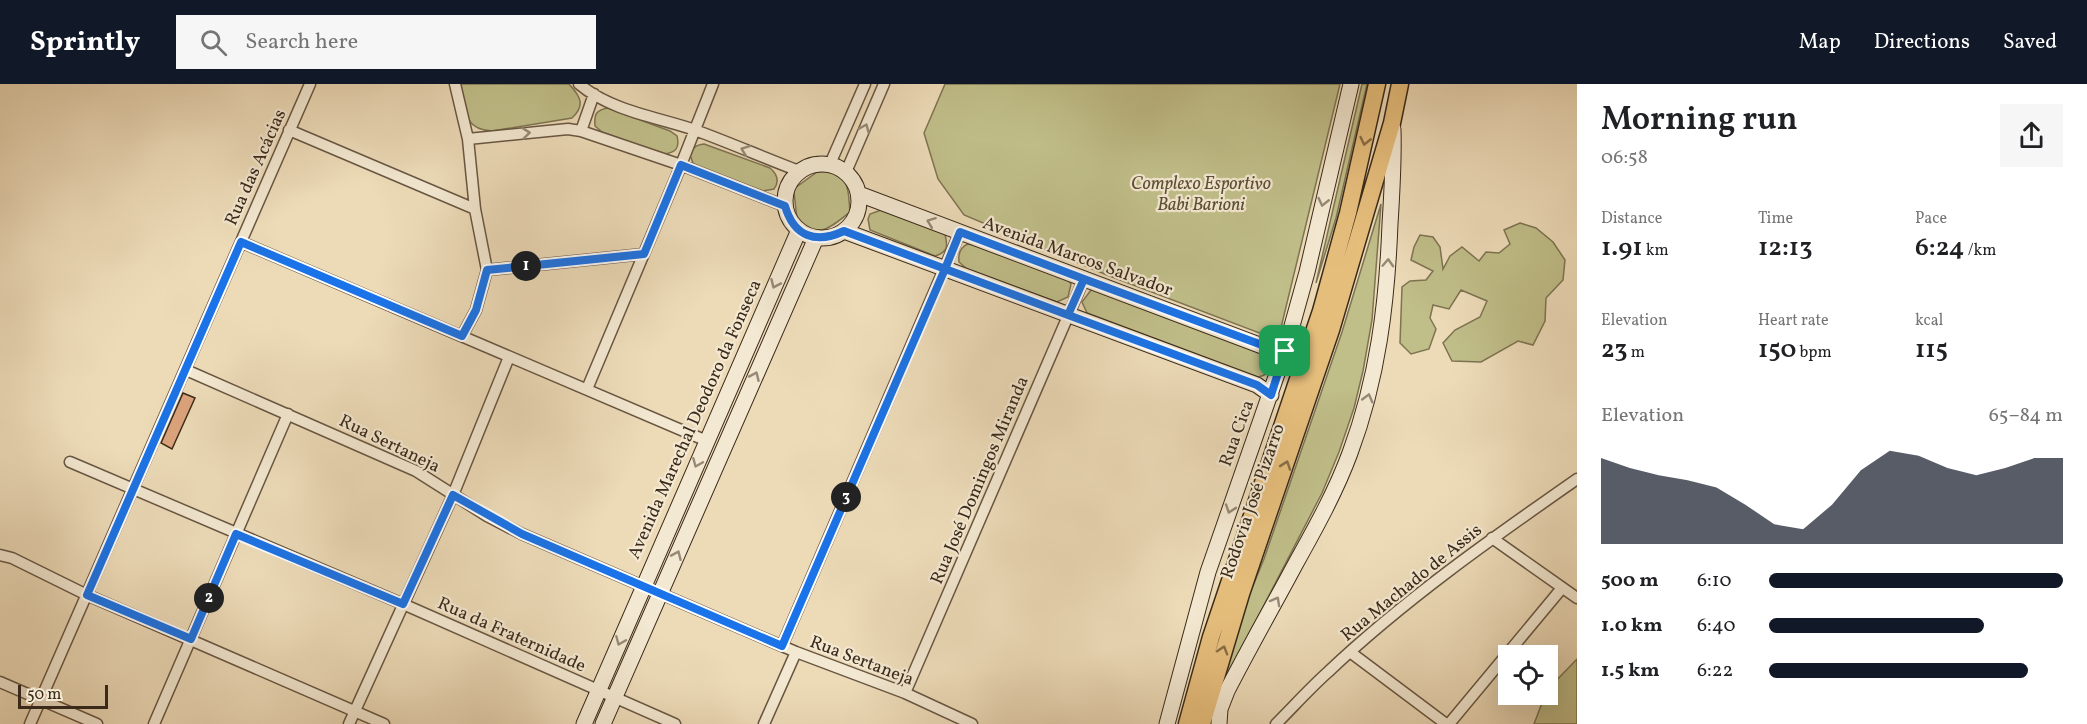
<!DOCTYPE html>
<meta charset="utf-8">
<style>
body{margin:0;font-family:Vollkorn,serif;background:#f6f6f6;color:#202124;height:100vh;display:flex;flex-direction:column;font-size:22px;white-space:nowrap}
*{box-sizing:border-box;margin:0}
p{font-size:20px;color:#757577}
.icon{flex:none;width:33px;height:33px;fill:none;stroke:currentColor;stroke-width:2;stroke-linecap:round;stroke-linejoin:round}
.map{position:relative;flex:1;overflow:hidden}
.side{display:flex;flex-direction:column;background:#fff;width:510px}
.side>*{flex:none}
.buttons{position:absolute;left:1498px;top:561px;display:grid;gap:12px}
.buttons a{display:grid;place-items:center;width:60px;height:60px;border-radius:0px;background:#fff;box-shadow:0 6px 24px #0002;font-size:30px}
.scale{position:absolute;left:18px;bottom:15px;width:90px;box-sizing:border-box;padding-left:6px;border:3px solid #3b2a1a;border-top:0;font-size:16px;line-height:21px;white-space:nowrap;color:#3b2a1a;-webkit-text-stroke:4px #f3e8d1;paint-order:stroke}
.pin{position:absolute;display:grid;place-items:center;width:51px;height:51px;color:#fff;margin:-26px;border-radius:12px;box-shadow:0 3px 9px #0006}
.km{position:absolute;width:30px;height:30px;margin:-15px;border-radius:50%;background:#222;color:#fff;font-size:16px;line-height:30px;text-align:center}
.round{display:grid;place-items:center;flex:none;width:63px;height:63px;border-radius:0px;background:#f6f6f6}
.head{display:flex;align-items:center;justify-content:space-between;height:102px;padding:0 24px}
h1{font-size:33px;font-weight:600;line-height:45px}
.metrics{display:grid;grid-template-columns:repeat(3,1fr);gap:9px;height:102px;padding:6px 24px}
.metrics div{display:grid;align-content:center}
.metrics b{font-size:26px;font-weight:600}
.metrics small{font-size:16px;font-weight:400}
.metrics p{font-size:16px}
.chart{height:168px;padding:12px 24px}
.chart p{display:flex;justify-content:space-between}
.chart svg{width:100%;height:108px;margin-top:6px;fill:#111827;opacity:.7}
ul{padding:0 24px;list-style:none;font-size:20px}
li{display:grid;grid-template-columns:96px 72px 1fr;align-items:center;height:45px}
li i{height:15px;border-radius:8px;background:#111827}
header{display:flex;align-items:center;gap:36px;box-sizing:border-box;height:84px;padding:0 30px;background:#111827;color:#fff}
header strong{font-size:28px}
nav{display:flex;gap:33px;margin-inline-start:auto;font-size:21px}
.search{width:420px;height:54px;background:#f6f6f6;display:flex;align-items:center;gap:15px;box-sizing:border-box;padding:0 21px;border-radius:0px;color:#757577;font-size:22px}
main{display:flex;flex:1;min-height:0}
.map>svg:first-child{display:block}
.green{fill:#c0be89;stroke:#7e7452;stroke-width:1.5}
.building{fill:#dda57e;stroke:#3b2a1a;stroke-width:1.5}
.lines{fill:none;stroke-linecap:round;stroke-linejoin:round}
.street-casing{stroke:#685642;stroke-width:13}
.secondary-casing{stroke:#3b2a1a;stroke-width:17}
.primary-casing{stroke:#3b2a1a;stroke-width:19}
.street{stroke:#f3e8d1;stroke-width:10}
.secondary{stroke:#f3e8d1;stroke-width:15}
.primary{stroke:#e6be7c;stroke-width:16}
.oneway{stroke:#978976}
.oneway2{stroke:#886d46}
.route-casing{stroke:#fff;stroke-width:12}
.route{stroke:#1a73e8;stroke-width:8}
.labels{text-anchor:middle;stroke-width:4.5;stroke-linejoin:round;paint-order:stroke}
.street-label{font-size:18px;fill:#3b2a1a;stroke:#f3e8d1}
.park-label{font-size:18px;font-style:italic;fill:#5c4f36;stroke:#f3e8d1}
</style>
<header>
<strong>Sprintly</strong>
<div class="search"><svg class="icon" aria-label="search" viewBox="0 0 24 24"><circle cx="10" cy="10" r="6"/><path d="M15 15l6 6"/></svg>Search here</div>
<nav><a>Map</a><a>Directions</a><a>Saved</a></nav>
</header>
<main>
<div class="map">
<svg width="1577" height="640" viewBox="0 0 1577 640">
<rect width="100%" height="100%" fill="#eddbb8"/>
<filter id="stains"><feTurbulence type="fractalNoise" baseFrequency=".00333" numOctaves="4"/><feColorMatrix values="0 0 0 0 .2 0 0 0 0 .09 0 0 0 0 .02 0 0 0 .5 -.17"/></filter>
<radialGradient id="worn" r=".72"><stop offset=".6" stop-color="#630" stop-opacity="0"/><stop offset="1" stop-color="#630" stop-opacity=".3"/></radialGradient>
<path class="green" d="M460,0h109c11,12 17,21 3,34l-80,13c-30,-1 -27,-24 -32,-47z
M945,0h395l-62,256 -171,-65 -143,-60 -26,-36 -14,-46z
M1362,0h5l-31,134 -20,65z
M608,24l62,23 7,5c3,12 -1,17 -14,18l-61,-22 -7,-6c-1,-12 1,-16 13,-18z
M704,60l66,24c7,6 10,13 4,21l-11,2 -65,-24 -5,-4 -3,-8c3,-8 6,-10 14,-11z
M828,87c23,7 20,21 22,41 -19,15 -32,29 -53,7l-3,-27 1,-4 22,-16z
M1381,120l-9,116 -9,51 -9,37 -15,44 -17,41 -89,172 -20,59h-6l28,-95 29,-70 78,-227z
M881,126l64,24c3,13 3,18 -10,22l-65,-26 -2,-11 2,-5z
M1520,139l16,5 17,14 12,18 -2,20 -17,18 -1,23 -12,24 -15,-4 -37,21 -29,-1 -9,-18 12,-13 25,-13 7,-16 -26,-11 -12,19 -16,-4 -3,13 6,11 -7,20 -18,5 -11,-11 2,-56 8,-6 16,-1 7,-9 -22,-11 3,-13 6,-12 13,2 7,10 3,22 7,-13 12,-9 17,14 7,-9 13,1 11,-9 -6,-14z
M968,160l11,2 87,32 5,6 -3,13 -11,5 -89,-32 -9,-8c-1,-9 1,-15 9,-18z
M1091,206h6l161,60 10,6c4,11 2,19 -10,21l-171,-64 -5,-11z
M1577,575v65h-43l11,-29 3,-1v-5z"/>
<path class="building" d="M183,309l12,5 -23,51 -11,-6z"/>
<g class="lines">
<defs>
<path id="street" d="M455,0l13,55 7,70 12,61 -11,40 -14,26
M579,0c32,27 78,33 116,46 35,13 70,28 104,41
M289,46l186,79
M581,47l13,-37
M468,55l100,-10 13,2 100,34 104,41
M830,80l35,-80
M846,88l38,-88
M241,158l466,199
M487,186l157,-16
M186,286l230,101 71,45 35,18 274,118 109,41 67,31
M587,305l90,-214 36,-91
M70,378l333,142 272,120
M1492,454l85,60
M0,471l12,3 75,37 297,129
M782,562l178,-414
M1350,568l96,72
M0,598l97,42
M905,609l179,-414
M30,640l280,-640
M154,640l134,-310
M349,640l104,-229 56,-138
M764,640l32,-72
M1276,640c17,-17 34,-36 52,-52 76,-72 163,-133 249,-193
M1449,640l113,-136"/>
<path id="secondary" d="M785 117a37 37 0 1 1 74 0a37 37 0 1 1-74 0Z
M859,110l411,155 15,2
M844,147l413,154 14,10
M584,640l215,-494
M603,640l213,-486
M1167,640l41,-152 77,-221 22,-79 44,-188
M1219,640l1,-15 7,-18c22,-43 46,-85 69,-128 20,-36 40,-72 54,-110 28,-75 37,-150 40,-229 2,-32 4,-63 3,-95"/>
<path id="primary" d="M1187,640l24,-87 110,-326 27,-98 29,-129
M1202,640l39,-130 90,-264 61,-207 8,-39"/>
</defs>
<use href="#street" class="street-casing"/>
<use href="#secondary" class="secondary-casing"/>
<use href="#primary" class="primary-casing"/>
<use href="#street" class="street"/>
<use href="#secondary" class="secondary"/>
<use href="#primary" class="primary"/>
</g>
<defs><path id="oneway-chevron" d="M-2-3.5L2.5 0L-2 3.5" fill="none" stroke-width="1.6" stroke-linecap="round" stroke-linejoin="round" transform="scale(1.5)"/></defs>
<g class="oneway">
<use href="#oneway-chevron" transform="translate(865 44) rotate(-67)"/>
<use href="#oneway-chevron" transform="translate(526 49) rotate(-6)"/>
<use href="#oneway-chevron" transform="translate(745 66) rotate(-159)"/>
<use href="#oneway-chevron" transform="translate(1323 118) rotate(103)"/>
<use href="#oneway-chevron" transform="translate(931 138) rotate(-159)"/>
<use href="#oneway-chevron" transform="translate(1388 179) rotate(-87)"/>
<use href="#oneway-chevron" transform="translate(775 200) rotate(114)"/>
<use href="#oneway-chevron" transform="translate(755 292) rotate(-66)"/>
<use href="#oneway-chevron" transform="translate(1368 314) rotate(-75)"/>
<use href="#oneway-chevron" transform="translate(697 379) rotate(113)"/>
<use href="#oneway-chevron" transform="translate(1230 425) rotate(109)"/>
<use href="#oneway-chevron" transform="translate(677 471) rotate(-66)"/>
<use href="#oneway-chevron" transform="translate(1276 517) rotate(-61)"/>
<use href="#oneway-chevron" transform="translate(620 557) rotate(113)"/>
</g>
<g class="oneway2">
<use href="#oneway-chevron" transform="translate(1365 57) rotate(103)"/>
<use href="#oneway-chevron" transform="translate(1286 381) rotate(-71)"/>
<use href="#oneway-chevron" transform="translate(1223 566) rotate(-73)"/>
</g>
<g class="lines">
<defs>
<path id="route" d="M1285,267l-15,-3 -186,-69 -16,36c-74,-28 -149,-56 -224,-84 -28,13 -50,6 -59,-25l-104,-41 -37,89 -157,16 -11,40 -14,26 -221,-94 -154,353 104,44 45,-105 167,70 50,-109 69,39 260,112 163,-377 15,-37 124,47 -16,36 189,70 14,10 14,-44"/>
</defs>
<use href="#route" class="route-casing"/>
<use href="#route" class="route"/>
</g>
<g class="labels">
<g class="street-label">
<text transform="translate(255 83) rotate(-66)" y="6">Rua das Acácias</text>
<text transform="translate(1078 172) rotate(20)" y="6">Avenida Marcos Salvador</text>
<text transform="translate(694 335) rotate(-66)" y="6">Avenida Marechal Deodoro da Fonseca</text>
<text transform="translate(1236 349) rotate(-70)" y="6">Rua Cica</text>
<text transform="translate(390 359) rotate(26)" y="6">Rua Sertaneja</text>
<text transform="translate(979 396) rotate(-67)" y="6">Rua José Domingos Miranda</text>
<text transform="translate(1252 417) rotate(-71)" y="6">Rodovia José Pizarro</text>
<text transform="translate(1411 498) rotate(-39)" y="6">Rua Machado de Assis</text>
<text transform="translate(512 550) rotate(24)" y="6">Rua da Fraternidade</text>
<text transform="translate(862 576) rotate(21)" y="6">Rua Sertaneja</text>
</g>
<g class="park-label">
<text x="1201" y="105">Complexo Esportivo<tspan x="1201" dy="21">Babi Barioni</tspan></text>
</g>
</g>
<rect width="100%" height="100%" filter="url(#stains)"/>
<rect width="100%" height="100%" fill="url(#worn)"/>
</svg>
<div class="buttons">
<a><svg class="icon" aria-label="locate" viewBox="0 0 24 24"><circle cx="12" cy="12" r="6"/><path d="M12 2v4M12 18v4M2 12h4M18 12h4"/></svg></a>
</div>
<div class="scale">50 m</div>
<div class="pin" style="left:1285px;top:267px;background:#1e9e55"><svg class="icon" aria-label="arrive" viewBox="0 0 24 24"><path d="M6 21V4h12l-3 4 3 4H6"/></svg></div>
<b class="km" style="left:526px;top:182px">1</b>
<b class="km" style="left:209px;top:514px">2</b>
<b class="km" style="left:846px;top:413px">3</b>
</div>
<section class="side">
<div class="head"><div><h1>Morning run</h1><p>06:58</p></div><a class="round"><svg class="icon" aria-label="share" viewBox="0 0 24 24"><path d="M12 15V3M7 8l5-5 5 5M5 13v7h14v-7"/></svg></a></div>
<div class="metrics">
<div><p>Distance</p><b>1.91<small> km</small></b></div>
<div><p>Time</p><b>12:13</b></div>
<div><p>Pace</p><b>6:24<small> /km</small></b></div>
</div>
<div class="metrics">
<div><p>Elevation</p><b>23<small> m</small></b></div>
<div><p>Heart rate</p><b>150<small> bpm</small></b></div>
<div><p>kcal</p><b>115</b></div>
</div>
<div class="chart"><p><span>Elevation</span>65–84 m</p>
<svg viewBox="0 0 160 44" preserveAspectRatio="none"><path d="M0 44V9L10 13L20 16L30 18L40 21L50 28L60 36L70 38L80 28L90 14L100 6L110 8L120 13L130 16L140 13L150 9L160 9V44z"/></svg>
</div>
<ul>
<li><b>500 m</b>6:10<i style="width:100%"></i></li>
<li><b>1.0 km</b>6:40<i style="width:73%"></i></li>
<li><b>1.5 km</b>6:22<i style="width:88%"></i></li>
</ul>
</section>
</main>
